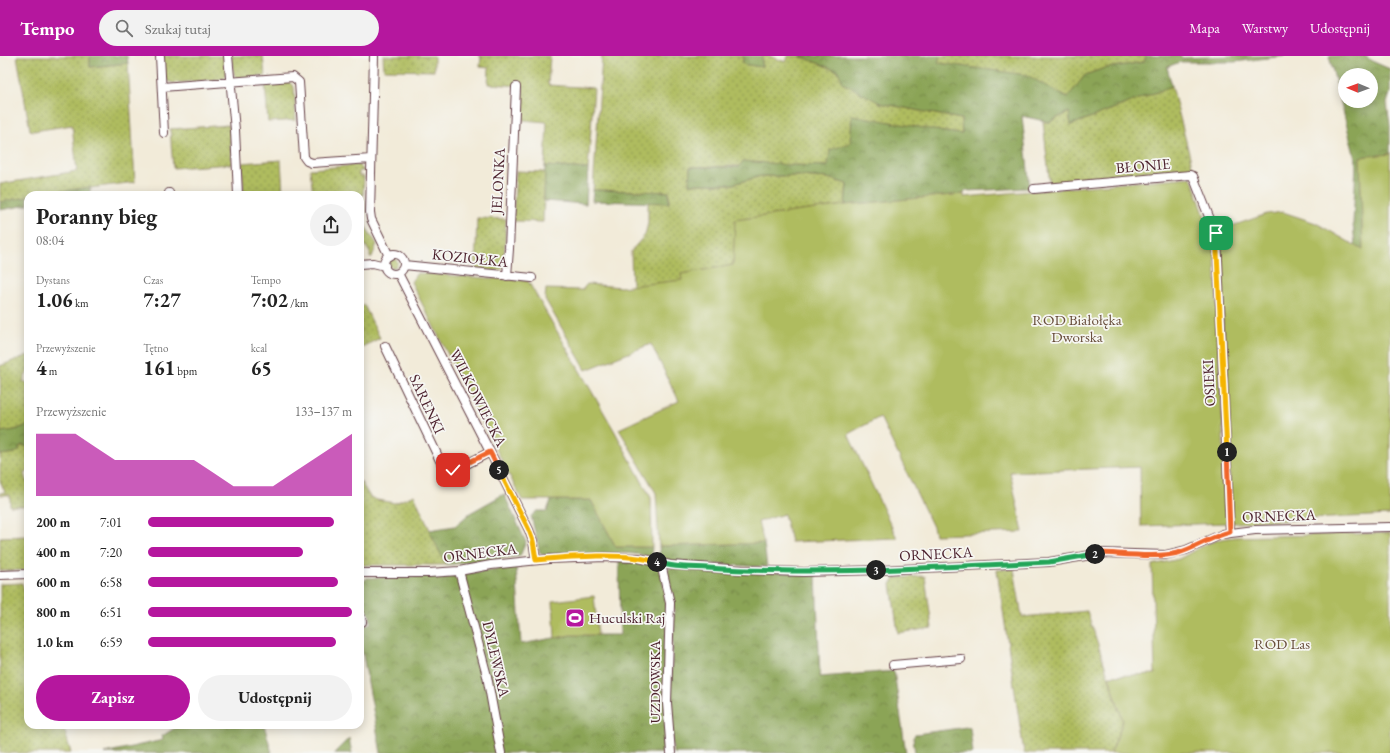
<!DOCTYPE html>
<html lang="pl">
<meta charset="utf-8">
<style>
body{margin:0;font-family:"EB Garamond",serif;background:#f2f2f2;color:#222;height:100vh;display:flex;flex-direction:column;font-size:15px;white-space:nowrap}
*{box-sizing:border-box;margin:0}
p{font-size:13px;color:#767676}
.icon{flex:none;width:22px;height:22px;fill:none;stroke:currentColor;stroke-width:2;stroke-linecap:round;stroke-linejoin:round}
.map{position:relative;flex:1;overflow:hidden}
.drawer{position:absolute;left:24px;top:135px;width:340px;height:538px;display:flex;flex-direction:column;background:#fff;border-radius:12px;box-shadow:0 2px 10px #0003}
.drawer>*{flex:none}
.needle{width:26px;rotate:271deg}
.fabs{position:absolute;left:1338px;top:12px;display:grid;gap:8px}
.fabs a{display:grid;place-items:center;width:40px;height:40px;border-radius:50%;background:#fff;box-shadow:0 2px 10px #0003;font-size:20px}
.pin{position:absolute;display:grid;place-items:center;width:34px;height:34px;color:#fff;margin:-17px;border-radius:8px;box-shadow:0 2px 6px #0006}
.km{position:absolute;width:20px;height:20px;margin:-10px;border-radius:50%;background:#222;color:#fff;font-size:11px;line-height:20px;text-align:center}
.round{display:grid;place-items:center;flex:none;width:42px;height:42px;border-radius:21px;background:#f2f2f2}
.overview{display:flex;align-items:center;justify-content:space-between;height:68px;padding:0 12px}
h1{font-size:22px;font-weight:700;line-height:30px}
.figures{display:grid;grid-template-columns:repeat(3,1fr);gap:6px;height:68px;padding:4px 12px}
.figures div{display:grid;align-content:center}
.figures b{font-size:20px;font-weight:700}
.figures small{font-size:11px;font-weight:400}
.figures p{font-size:11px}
.chart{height:112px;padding:8px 12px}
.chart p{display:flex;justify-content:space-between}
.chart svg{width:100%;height:72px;margin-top:4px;fill:#b5179e;opacity:.7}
.primary-button{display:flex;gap:8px;margin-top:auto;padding:8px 12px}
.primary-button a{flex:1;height:46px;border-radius:24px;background:#b5179e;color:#fff;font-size:16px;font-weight:700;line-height:46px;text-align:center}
.primary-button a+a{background:#f2f2f2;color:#222}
ul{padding:0 12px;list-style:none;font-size:13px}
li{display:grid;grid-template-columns:64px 48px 1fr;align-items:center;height:30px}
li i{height:10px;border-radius:5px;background:#b5179e}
header{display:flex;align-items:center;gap:24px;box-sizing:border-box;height:56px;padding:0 20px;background:#b5179e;color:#fff}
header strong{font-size:19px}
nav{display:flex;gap:22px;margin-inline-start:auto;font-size:14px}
.search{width:280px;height:36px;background:#f2f2f2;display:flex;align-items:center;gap:10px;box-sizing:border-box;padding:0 14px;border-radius:22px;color:#767676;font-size:15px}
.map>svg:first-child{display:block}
.grass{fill:url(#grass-dots);stroke:#7c6e45}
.forest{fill:url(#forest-crowns);stroke:#6a6240;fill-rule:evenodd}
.garden{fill:#afbc5f;stroke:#7c6e45}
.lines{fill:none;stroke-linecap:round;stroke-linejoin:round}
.street-casing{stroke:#633e45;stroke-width:10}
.street{stroke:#fff;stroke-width:8}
.split-1-casing{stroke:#fff;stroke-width:8}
.split-2-casing{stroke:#fff;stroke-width:8}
.split-3-casing{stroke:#fff;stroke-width:8}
.split-4-casing{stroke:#fff;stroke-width:8}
.split-5-casing{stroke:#fff;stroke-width:8}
.split-6-casing{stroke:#fff;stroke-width:8}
.split-1{stroke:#f5b400;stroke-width:5}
.split-2{stroke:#f0652b;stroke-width:5}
.split-3{stroke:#22a559;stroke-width:5}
.split-4{stroke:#22a559;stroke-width:5}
.split-5{stroke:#f5b400;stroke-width:5}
.split-6{stroke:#f0652b;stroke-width:5}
.labels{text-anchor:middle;stroke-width:3.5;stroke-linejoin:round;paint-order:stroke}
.street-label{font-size:15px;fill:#4a1f2b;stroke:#f6f6f2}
.park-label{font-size:15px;fill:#684e3b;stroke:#f6f6f2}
.poi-label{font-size:15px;fill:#4a1f2b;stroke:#f6f6f2;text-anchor:start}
</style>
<header>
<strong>Tempo</strong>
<div class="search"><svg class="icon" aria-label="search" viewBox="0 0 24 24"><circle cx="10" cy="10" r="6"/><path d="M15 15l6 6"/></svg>Szukaj tutaj</div>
<nav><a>Mapa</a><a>Warstwy</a><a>Udostępnij</a></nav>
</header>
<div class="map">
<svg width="1390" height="697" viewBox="0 0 1390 697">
<defs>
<pattern id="grass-dots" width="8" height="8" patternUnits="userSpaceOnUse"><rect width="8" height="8" fill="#afbc5f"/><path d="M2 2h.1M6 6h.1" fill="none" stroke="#90984f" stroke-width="1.8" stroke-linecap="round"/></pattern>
<pattern id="forest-crowns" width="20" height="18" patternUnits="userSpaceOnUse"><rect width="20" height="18" fill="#8ba456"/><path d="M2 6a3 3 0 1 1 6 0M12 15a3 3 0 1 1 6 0" fill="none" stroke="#748547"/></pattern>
</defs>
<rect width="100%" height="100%" fill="#f6f6f2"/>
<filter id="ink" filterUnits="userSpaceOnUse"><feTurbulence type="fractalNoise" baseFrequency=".025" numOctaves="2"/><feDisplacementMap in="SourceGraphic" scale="8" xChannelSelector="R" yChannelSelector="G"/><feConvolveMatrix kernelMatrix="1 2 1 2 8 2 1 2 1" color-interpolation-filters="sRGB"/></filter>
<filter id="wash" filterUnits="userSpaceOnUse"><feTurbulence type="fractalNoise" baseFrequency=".012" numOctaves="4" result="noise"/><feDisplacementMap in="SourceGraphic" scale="16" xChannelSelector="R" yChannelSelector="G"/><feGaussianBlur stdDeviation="0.9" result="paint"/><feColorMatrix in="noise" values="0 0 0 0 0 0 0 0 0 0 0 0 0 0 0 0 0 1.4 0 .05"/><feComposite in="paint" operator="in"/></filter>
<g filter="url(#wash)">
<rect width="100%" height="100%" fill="#f2ebd9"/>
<path class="grass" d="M17,0h73v11l38,-4 7,119 -96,13h-11v2l-28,5v-18l77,-13 -5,-46 -38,6 -4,-1z
M162,0h64v21l-3,2 -50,4 -6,-2 -3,-5z
M231,0h32l2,20 -27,2 -4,-3z
M383,0h51v15l-50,-1z
M478,0h72l-2,29 46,3 -6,81 -43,-3 2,-44 -25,-2 1,-34 -35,-2 1,-16 -9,-1 1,-11z
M602,0h141v8l19,3v-11h7l17,6 2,-6h12l38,15 42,32 81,16 1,15 -17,-2 -95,11 -22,23 -39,-1 -99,2 -1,17h44l28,-8h39l28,2 19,6 -2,21 -109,15 -3,45 -52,9 2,6 -51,6 -1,-35 14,-16 3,-12v-21l21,1v-11l-76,-2z
M940,0h206l-2,6 -42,7 -16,6 -18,23 -10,-5 -120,-31z
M289,26l5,5 2,33 -28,2 -3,-38z
M1172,30l22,87 -144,13 -7,-64h6l20,-10 2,13z
M229,69l3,39 -59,4 -3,-39z
M281,104l2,34 -39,1 -2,-32z
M359,109l5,6h-5v5h5l-1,20 -3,1v-2h-47l-3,-26z
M516,115l29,1 -2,50 -30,-1z
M477,162l29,1 -2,48c-7,7 -21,3 -29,3z
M363,167l14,21 -5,13h-2v-4l-8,-13z
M388.5 207a4.5 4.5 0 1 1 9 0a4.5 4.5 0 1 1-9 0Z
M364,249l16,33 -20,10v-41z
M28,299v16l-5,10 5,2v42l-13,5 -14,3 -1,-67z
M22,389l6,2v25l-4,1 2,8h2v25h-18v-11h-10v-2l5,-1 -5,-11v-26l15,-2z
M360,425l10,16 7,3 18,3 19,-8 32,70h-86z
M28,480v34l-28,1v-34z
M1014,513l8,48 65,-6 36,110 -12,32h-87l-27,-183z
M925,520l7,52 -34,5 -7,-49 4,-6z
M22,527l6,20v122h35l8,28h-71v-169z"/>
<path class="forest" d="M90,0h37l1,7 -38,4z
M743,0h19v11l-19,-3z
M800,0h140l-2,7 89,12 31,18 10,4 17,-22 17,-6 42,-7 2,-6h35l1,2 53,-2h50l-51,6h-54l-13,5 5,19 -101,39 -2,-13 -20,10 -27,-6 8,72 -65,3 -1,3 -119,11 2,-21 -19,-6 -28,-2h-39l-28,8h-44l1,-17h49l4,-6 46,4 39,1 2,-16 20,-7 2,-28 93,17 17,2 -1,-15 -81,-16 -37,-20 -5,-12z
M1329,0h36l9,6 16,7v24l-3,10 3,23v28l-30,3 3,94 -8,-5 -2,-22 3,-62zM1345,19h26v26h-26z
M545,110l43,3 -2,35 -42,-3z
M90,131v7l-7,1h-44z
M593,134l76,2v11l-77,-2z
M28,141v8l-28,5v-8z
M28,369v22l-6,-2 -3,2 1,3 -5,3 -15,2v-23l15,-2z
M504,438l22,48 -6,14 -74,9 -17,-35 26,-4 15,-13z
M551,444h40l25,47h36l-1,10c-11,-3 -23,-4 -34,-4 -25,1 -53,10 -77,0l-9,-37 6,-5h10z
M764,487l3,24 -96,-5 -11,-3 -1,-13z
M619,504l36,5 6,7 5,22 4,159h-289l-21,-114v-11l11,-5c-1,-8 -2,-9 -5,-15 -4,-7 -5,-17 -5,-25l6,-5 89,-3 60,-9 5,78 49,-9h50z
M670,512l146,6 4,103 74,-6 12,82h-233l-3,-51 4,-92 -7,-35v-3z
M180,669h84l8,28h-168l59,-13 -1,-4z
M967,671l3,1 3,25h-58l-2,-16 3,-3z
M349,682l3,15h-18z"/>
<path class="garden" d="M1390,98v361l-158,8 -13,-290 1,-3 47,-16 16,-2 33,11 47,27 -3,-93z
M1191,121l20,57 3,4 13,285 -86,3 -1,-59 -130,5 13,60 -88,3 -2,-8 -53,-110 -32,17 49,104 -106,4 -7,-28 -26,8 6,21 -105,3 -3,-53 -37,-64 60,-28 -28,-57 -65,26 -41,-71 1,-10 36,1 5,-6 34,3 61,-7 -1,-6 52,-9 2,-45 110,-15 119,-11v3z
M417,217l111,8 86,149 37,68 1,49h-36l-25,-47h-69l-111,-218z
M1390,477v220h-279l12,-32 -14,-45 46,-2 -3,-109 27,-6 25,-14 17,-6 14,-2z
M594,540l4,39h-28l-15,3 -2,-37z"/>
</g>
<g filter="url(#ink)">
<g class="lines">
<defs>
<path id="street" d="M160,0l4,77
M228,0l7,74 3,65
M374,0l-4,156 1,7 18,37
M162,31l131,-10 6,5 5,75 3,4 5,2 59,-4
M1034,133l156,-14 3,1 24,61 13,295
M169,137v2
M384 208a10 10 0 1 1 20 0a10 10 0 1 1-20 0Z
M360,208l13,-1 12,3
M404,209l128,13
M398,217l92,179 39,78 4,11 3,19
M507,220l2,-27 7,-162
M385,290l60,125h8l37,-19
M661,508l9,39 -3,100 4,50
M459,515l28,105 14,77
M360,517h69l30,-2 32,-6 58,-6 57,-2 33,1 31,7 73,5 61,2 77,-2 168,-8 54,-9 62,2 21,-5 37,-16 32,-4 135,-3
M0,519l28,-1
M360,558l2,8 -2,1
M893,609l68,-6"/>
</defs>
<use href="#street" class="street-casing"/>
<use href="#street" class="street"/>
</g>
</g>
<g class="lines" filter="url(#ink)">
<defs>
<path id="split-1" d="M1216,177l11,219"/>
<path id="split-2" d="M1095,498l8,-1c21,1 55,5 75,0 18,-5 34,-17 52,-21l-3,-80"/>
<path id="split-3" d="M876,514l173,-8 46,-8"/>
<path id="split-4" d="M657,506c15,6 35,5 51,6 56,4 112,3 168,2"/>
<path id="split-5" d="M499,414l30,60 4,11 3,19c34,-3 88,-8 121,2"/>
<path id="split-6" d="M453,414l37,-18 9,18"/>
</defs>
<use href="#split-1" class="split-1-casing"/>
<use href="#split-2" class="split-2-casing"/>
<use href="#split-3" class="split-3-casing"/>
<use href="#split-4" class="split-4-casing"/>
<use href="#split-5" class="split-5-casing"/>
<use href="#split-6" class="split-6-casing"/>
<use href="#split-1" class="split-1"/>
<use href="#split-2" class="split-2"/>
<use href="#split-3" class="split-3"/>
<use href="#split-4" class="split-4"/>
<use href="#split-5" class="split-5"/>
<use href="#split-6" class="split-6"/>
</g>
<defs>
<symbol id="stadium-square" viewBox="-11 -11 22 22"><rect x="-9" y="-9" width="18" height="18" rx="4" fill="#b5179e" stroke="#f6f6f2"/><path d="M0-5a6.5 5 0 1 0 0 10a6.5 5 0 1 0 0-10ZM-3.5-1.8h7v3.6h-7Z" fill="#fff"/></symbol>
</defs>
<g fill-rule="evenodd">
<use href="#stadium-square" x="564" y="551" width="22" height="22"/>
</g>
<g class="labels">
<g class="street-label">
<text transform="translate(1143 110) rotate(-5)" y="5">BŁONIE</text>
<text transform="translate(498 125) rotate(-87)" y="5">JELONKA</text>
<text transform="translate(470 202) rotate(6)" y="5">KOZIOŁKA</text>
<text transform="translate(1209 327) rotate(-93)" y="5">OSIEKI</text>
<text transform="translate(478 342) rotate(63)" y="5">WILKOWIECKA</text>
<text transform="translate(427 348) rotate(65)" y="5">SARENKI</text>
<text transform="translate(1279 460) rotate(-2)" y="5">ORNECKA</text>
<text transform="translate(480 497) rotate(-7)" y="5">ORNECKA</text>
<text transform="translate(936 498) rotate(-3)" y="5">ORNECKA</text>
<text transform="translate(496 603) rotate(77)" y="5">DYLEWSKA</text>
<text transform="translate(655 626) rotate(-90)" y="5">UZDOWSKA</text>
</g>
<g class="park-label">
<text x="1077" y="269">ROD Białołęka<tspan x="1077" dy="17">Dworska</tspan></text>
<text x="1282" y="593">ROD Las</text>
</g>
<g class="poi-label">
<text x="589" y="567">Huculski Raj</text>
</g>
</g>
</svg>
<div class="fabs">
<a><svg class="needle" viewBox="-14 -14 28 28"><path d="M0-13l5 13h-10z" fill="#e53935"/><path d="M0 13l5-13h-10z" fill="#767676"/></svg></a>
</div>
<div class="pin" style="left:1216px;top:177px;background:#1e9e55"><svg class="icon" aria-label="arrive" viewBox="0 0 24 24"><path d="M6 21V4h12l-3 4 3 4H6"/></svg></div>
<div class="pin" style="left:453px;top:414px;background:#d93025"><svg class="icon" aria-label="check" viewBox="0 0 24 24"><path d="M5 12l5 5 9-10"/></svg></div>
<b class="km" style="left:1227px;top:396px">1</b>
<b class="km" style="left:1095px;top:498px">2</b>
<b class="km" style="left:876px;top:514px">3</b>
<b class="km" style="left:657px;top:506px">4</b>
<b class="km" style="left:499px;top:414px">5</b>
<section class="drawer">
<div class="overview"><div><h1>Poranny bieg</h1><p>08:04</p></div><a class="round"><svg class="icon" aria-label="share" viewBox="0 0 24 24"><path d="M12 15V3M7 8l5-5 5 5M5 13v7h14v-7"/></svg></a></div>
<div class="figures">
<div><p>Dystans</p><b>1.06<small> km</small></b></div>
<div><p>Czas</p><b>7:27</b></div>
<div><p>Tempo</p><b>7:02<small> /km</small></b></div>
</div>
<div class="figures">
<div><p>Przewyższenie</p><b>4<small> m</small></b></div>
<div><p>Tętno</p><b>161<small> bpm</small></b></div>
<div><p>kcal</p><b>65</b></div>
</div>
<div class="chart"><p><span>Przewyższenie</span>133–137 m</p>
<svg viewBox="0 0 160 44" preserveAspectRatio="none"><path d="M0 44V6L10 6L20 6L30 14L40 22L50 22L60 22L70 22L80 22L90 30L100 38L110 38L120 38L130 30L140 22L150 14L160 6V44z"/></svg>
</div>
<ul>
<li><b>200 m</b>7:01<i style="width:91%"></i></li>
<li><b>400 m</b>7:20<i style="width:76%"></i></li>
<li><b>600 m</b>6:58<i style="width:93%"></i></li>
<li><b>800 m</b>6:51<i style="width:100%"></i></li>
<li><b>1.0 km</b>6:59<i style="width:92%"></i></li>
</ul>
<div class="primary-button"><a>Zapisz</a><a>Udostępnij</a></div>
</section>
</div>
